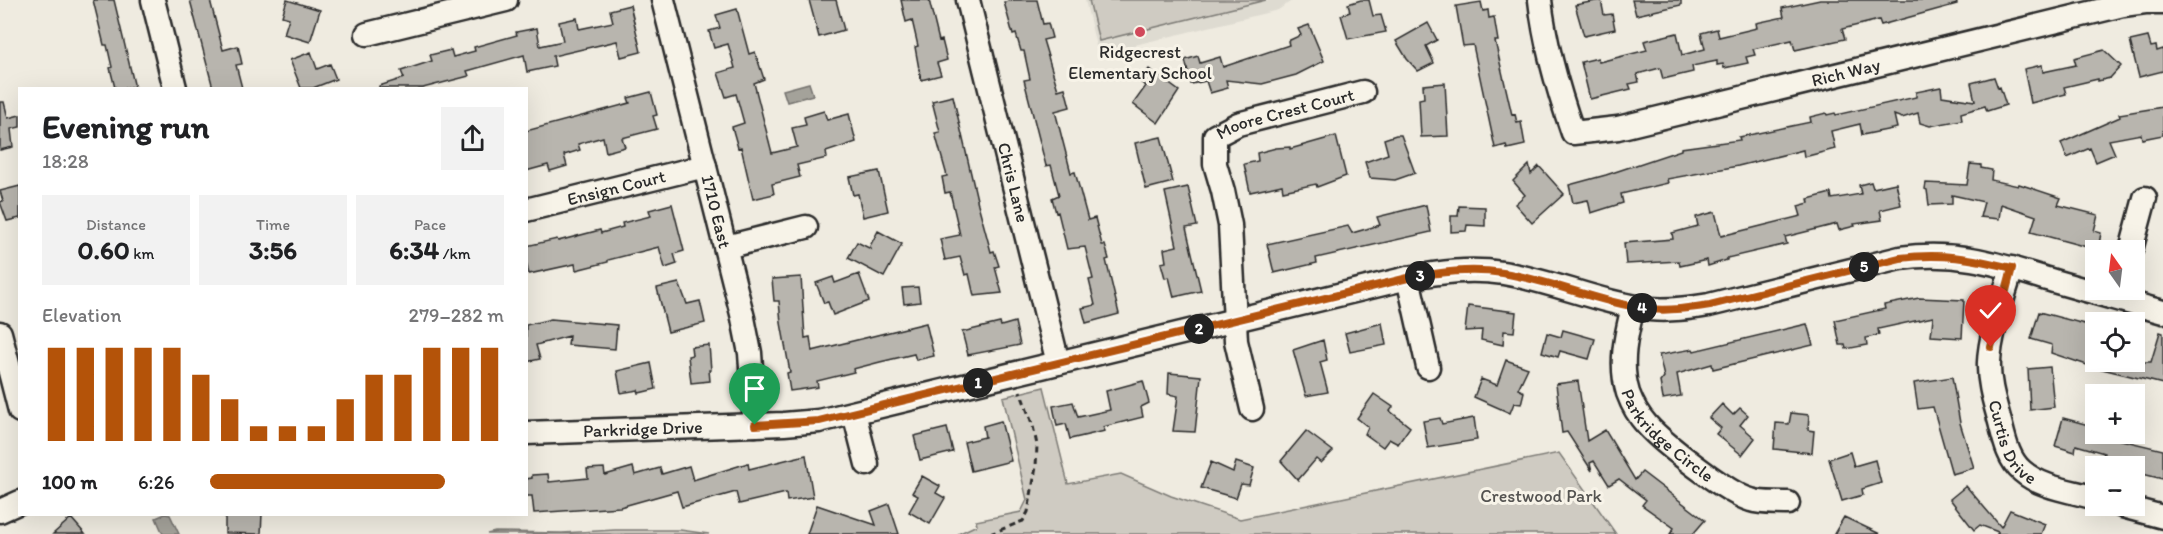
<!DOCTYPE html>
<meta charset="utf-8">
<style>
body{margin:0;font-family:Itim,sans-serif;background:#f2f2f2;color:#202124;height:100vh;display:flex;flex-direction:column;font-size:22px;white-space:nowrap}
*{box-sizing:border-box;margin:0}
p{font-size:20px;color:#757577}
.icon{flex:none;width:33px;height:33px;fill:none;stroke:currentColor;stroke-width:2;stroke-linecap:round;stroke-linejoin:round}
.map{position:relative;flex:1;overflow:hidden}
.details{position:absolute;left:18px;top:87px;width:510px;height:429px;display:flex;flex-direction:column;background:#fff;border-radius:0px;box-shadow:0 6px 24px #0002}
.details>*{flex:none}
.needle{width:39px;rotate:346deg}
.fabs{position:absolute;left:2085px;top:240px;display:grid;gap:12px}
.fabs a{display:grid;place-items:center;width:60px;height:60px;border-radius:0px;background:#fff;box-shadow:0 6px 24px #0002;font-size:30px}
.pin{position:absolute;display:grid;place-items:center;width:51px;height:51px;color:#fff;margin:-62px -26px;border-radius:50% 50% 50% 0;rotate:-45deg;box-shadow:0 0 6px #0007}
.pin .icon{rotate:45deg}
.km{position:absolute;width:30px;height:30px;margin:-15px;border-radius:50%;background:#222;color:#fff;font-size:16px;line-height:30px;text-align:center}
.round{display:grid;place-items:center;flex:none;width:63px;height:63px;border-radius:0px;background:#f2f2f2}
.headline{display:flex;align-items:center;justify-content:space-between;height:102px;padding:0 24px}
h1{font-size:33px;font-weight:700;line-height:45px}
.stats{display:grid;grid-template-columns:repeat(3,1fr);gap:9px;height:102px;padding:6px 24px}
.stats div{display:grid;align-content:center;border-radius:0px;background:#f2f2f2;text-align:center}
.stats b{font-size:26px;font-weight:700}
.stats small{font-size:16px;font-weight:400}
.stats p{font-size:16px}
.chart{height:168px;padding:12px 24px}
.chart p{display:flex;justify-content:space-between}
.chart svg{width:100%;height:108px;margin-top:6px;stroke:#b45309;stroke-width:6}
ul{padding:0 24px;list-style:none;font-size:20px}
li{display:grid;grid-template-columns:96px 72px 1fr;align-items:center;height:45px}
li i{height:15px;border-radius:8px;background:#b45309}
.map>svg:first-child{display:block}
.built{fill:#dedbd1}
.green{fill:#cfcbc2;stroke:#7d7b76;stroke-width:1.5}
.water{fill:#a4a29a;stroke:#74726e;stroke-width:1.5}
.building{fill:#b8b5ae;stroke:#2b2b2b;stroke-width:1.5}
.lines{fill:none;stroke-linecap:round;stroke-linejoin:round}
.minor-casing{stroke:#2b2b2b;stroke-width:27}
.path{stroke:#2b2b2b;stroke-width:3;stroke-dasharray:6 4.5;stroke-linecap:butt}
.minor{stroke:#f7f3e8;stroke-width:22}
.route-casing{stroke:#fff;stroke-width:12}
.route{stroke:#b45309;stroke-width:8}
.poi-dot{fill:#d1495b;stroke:#f7f3e8;stroke-width:2}
.labels{text-anchor:middle;stroke-width:6;stroke-linejoin:round;paint-order:stroke}
.poi-label{font-size:18px;fill:#2b2b2b;stroke:#f7f3e8}
.street-label{font-size:18px;fill:#2b2b2b;stroke:#f7f3e8}
.park-label{font-size:18px;fill:#545351;stroke:#f7f3e8}
</style>
<div class="map">
<svg width="2163" height="534" viewBox="0 0 2163 534">
<rect width="100%" height="100%" fill="#efebe0"/>
<filter id="ink" filterUnits="userSpaceOnUse"><feTurbulence type="fractalNoise" baseFrequency=".0167" numOctaves="2"/><feDisplacementMap in="SourceGraphic" scale="12" xChannelSelector="R" yChannelSelector="G"/><feConvolveMatrix kernelMatrix="1 2 1 2 8 2 1 2 1" color-interpolation-filters="sRGB"/></filter>
<g filter="url(#ink)">
<path class="built" d="M1085,0h208l-15,10 -180,44z"/>
<path class="green" d="M1089,0h177l-167,41z
M1044,387l24,97 53,-10 50,22 69,23 319,-66 57,81h-658l19,-9 -1,-4 45,-9 6,-12 -24,-103z
M615,530h65l29,4h-222l8,-2 67,1z"/>
<path class="water" d="M809,83l4,12 -26,7 -4,-12z
M165,514l5,1 9,19h-16l-7,-16z"/>
<path class="building" d="M93,0h21l21,88h-20l-5,-20 2,-1 -5,-22h-3z
M190,0h20l13,50 15,-4 4,18 -6,1 6,23h-29z
M287,0l33,10 -10,32 -26,-8 5,-16 -7,-2z
M809,0h27l8,30 -25,7z
M901,0h28l10,41 3,-1 5,20 -10,3 4,12 -20,5 -6,-33 3,-1 -6,-26 -6,2z
M1014,0h23l6,24 5,-1 4,15 -9,2 15,50 7,-2 5,19 -15,4 16,62 4,-1 13,48 7,-2 7,27h3l4,14 -3,1 13,54 -33,9 -4,-15 13,-3 -6,-25 4,-1 -8,-32 -18,2 -9,-37 -2,1 -4,-15 7,-3 -8,-30 -5,1 -22,-86 6,-1 -6,-28h-3l-5,-17 -3,1 -9,-33z
M1361,0h8l4,16 8,-1 5,17 -38,7 -7,-24 9,-3 -2,-8z
M1601,0l3,15 8,-1 3,15 -31,7 -9,-31z
M1632,0h49v5l-45,10z
M1820,0h136l1,4 -76,21 -2,-5 -37,9 3,10 -50,11 -3,-10 -39,9 2,6 -9,2 2,6 -24,5 -1,-4 -6,1v-4l-25,5 1,6 -30,7 -3,-11 -23,6 2,8 -10,2 2,5 -41,10 -9,-37 17,-4 1,4 48,-12 -3,-9 33,-8 5,22 23,-6 -4,-16 16,-4 2,8 38,-9 -1,-5 28,-6 -2,-9z
M1481,2l2,9 5,-1 1,8 5,-1 4,24h-3l17,74 3,-1 2,9 4,-1 4,23 -18,4 -1,-4 -11,3 -22,-103 -10,1 -7,-40z
M630,5l11,47 -20,5 -4,-16 -64,15 2,10 -28,6 -3,-17 -57,16 2,5 -46,12h-44v-2l25,-8 -3,-7 31,-10 -2,-6 21,-5 2,7 22,-6 -1,-4 43,-12 -1,-3 21,-4 3,18 23,-5 -4,-19 18,-4 2,11 34,-7 -3,-12z
M737,9l12,45 6,-2 9,27 -10,4 18,70 25,-6 -5,-19 14,-3 -2,-8 20,-6 3,9 22,-6 7,28 -30,10 1,6 -30,7 3,12 -28,7 2,10 -21,5 -12,-52 -3,1 -6,-21 12,-4 -8,-29 -10,3 -8,-24 17,-5 -7,-24 -14,4 -5,-17 11,-3 -4,-13z
M1428,23l9,17 -11,6 8,17 -16,8 -11,-12 -11,-18z
M1309,25l15,36 -28,14 -34,9 -36,-4 2,8 -18,5 -4,-12 -15,3 -6,-24 13,-4 2,7 20,-6 3,10 66,-22 -1,-4 13,-6 -3,-6z
M2148,37l3,10 5,-1 1,5 6,-2v22l-24,6 -9,-36z
M2104,50l17,16 -11,12 -12,3v-2l-34,8 2,7 -35,9 -7,-34 18,-4 1,7 33,-7 -2,-7z
M311,52l6,17 13,-5 6,15 -23,9h-12l-11,-28z
M1149,69l30,22 -21,32 -25,-19 13,-18 -6,-4z
M1994,77l4,11 2,-1 6,18 -19,6 -2,-5 -24,7 1,7 -32,6 -10,-3 -2,-10 -16,5 -8,-3 3,13 -35,7 -2,-11 -29,7 4,18 -31,8 -1,-7 -65,16 -71,13 1,4 -47,11 2,9 -32,10 -3,-13 -15,3 -4,-18 37,-10 75,-25v-2l59,-8 -1,-3 72,-15 -1,-5 16,-4 1,2 8,-2 1,2 80,-18v-5l25,-5 1,9 33,5 -4,-18z
M1445,83l3,53 -27,1 -2,-38 5,-1 -1,-13z
M651,92l6,23 -4,1 4,13 -35,9 3,9 -19,5 -3,-15 -25,7 2,6 -16,5 3,11 -17,5 -2,-6 -22,6v-40l104,-28 -2,-5z
M953,96l25,108 13,48 3,-1 5,15 -4,1 7,26 -28,3 -5,-22 -4,1 -5,-18 -15,3 -5,-21 20,-4 -10,-43 -5,1 -3,-16 5,-1 -12,-43 5,-1 -8,-31z
M0,102h4l4,16 12,-3v12l-9,2 2,18 -13,3z
M2163,107v28l-21,4 -1,-5 -32,6 6,14 -19,8 -6,-14 -23,10 -6,-15 59,-26 -1,-3z
M1396,135h5l14,38 -20,7 -25,-2 -5,-16 23,-8 -4,-15z
M1336,136l10,40 -29,11 -1,-3 -33,7 -1,-6 -32,7 -6,-28 14,-3 -1,-8 19,-5 14,-1v2z
M1161,137l12,45 -27,7 -11,-46z
M1970,164l11,1v3l11,2 -1,10 27,6 1,-2 42,14 -3,7 40,10 -4,16 7,2 -3,17 -67,-18 5,-16 -35,-12 -2,15 -19,-2 4,-15 -32,-7v9l-23,1 -2,-15 -2,-1 1,-6 41,2z
M1529,165l2,9 8,-8 25,28 -32,29 -17,-19 10,-9 -12,-14z
M879,171l9,40 -25,6 -5,-23 -5,1 -4,-18z
M1871,182l2,6 23,-5 5,22 -21,5 2,10 -28,4 1,2 -16,4 -2,-6 -52,13 2,7 -60,14v2l-19,6 -1,-6 -27,6 -1,-5 -53,3 -2,-21 49,-4 -1,-6 26,-7 -2,-9 19,-5 6,24 80,-20 -3,-10 11,-3 -1,-4 23,-6 1,6 29,-5 -2,-9z
M20,186v32l-13,3 -7,-19 3,-1 -3,-10z
M1188,187l9,39 -11,2 15,63 -27,6 -5,-20 -4,1 -4,-15 5,-1 -2,-13 13,-3 -12,-54z
M672,204l12,47 -10,3 3,10 -12,4 -6,-21 -51,13v2l-32,8 -1,-6 -46,10 -3,-12v-16l31,-7 1,2 42,-11 1,3 22,-6 -1,-4 29,-7 -2,-6z
M1426,205l5,27 -115,26 1,5 -43,10 -7,-29 81,-18 4,7 28,-8 -3,-8z
M1459,206l26,1v19l-18,-1 -1,6 -15,1v-16h7z
M878,231l24,13 -18,33 -36,-19 9,-16 14,7 -1,-3z
M859,274l10,27 -36,14 -5,-13 -4,1 -8,-20 17,-6 2,6z
M801,277l4,61 5,-1 2,14 114,-28 8,33 -18,4 -2,-6 -34,8 -27,7 1,3 -37,9 1,6 -28,4 -3,-18 3,-1 -9,-49 -2,-22h-5l-2,-22z
M679,283l8,21 13,-3 5,22 -37,9 -11,-44z
M918,287l2,15 -16,2 -2,-16z
M1919,298l45,2 -2,38 -31,-2 2,-19 -55,12 1,6 -13,3 1,7 -21,4 -1,-4h-5l-5,-25 50,-11 -1,-4z
M1468,306l48,6 -2,20 -10,-1 -1,14 -22,-5 1,-10 -17,1z
M2039,312l57,15v35h55l9,-30 3,1v51l-73,-18 -39,-13 1,-8 -21,-6z
M551,319l66,6 -2,24 -47,-4 1,-9 -33,9 4,14 -14,3v-37z
M1015,322l5,23 -52,10 -6,-23 38,-9 1,3z
M1382,323l4,22 -36,7 -5,-19z
M1807,324l6,21 -100,24 -1,-5 -35,10 4,22 -18,3 -3,-17 4,-5 -5,-22 34,-6 1,2z
M1563,330l32,9 -6,20 -29,-8 -2,6 -16,-5 5,-19 14,4z
M1323,340l4,20 -7,2 8,30 -22,4 -13,-46z
M709,345l2,25h-2l1,11 -19,2 -3,-27 4,-1 -1,-8z
M1506,360l22,8 -10,21 6,3 -3,12 -7,-1 -4,10 -36,-16 7,-18 16,6z
M651,363l5,26 -17,4 -1,-3 -17,3 -4,-22z
M2050,367l4,40 -24,3 -2,-41z
M1169,373l32,3 -6,56 -22,-1 5,-35 -10,-2z
M1952,377l8,46 14,45 -22,6 -19,-67 -15,2 -4,-26z
M1143,381l6,22 -8,4 2,10 -40,10 2,4 -35,8 -4,-15 -9,2 -4,-20 20,-4 5,15 32,-7 -4,-19z
M1578,381l9,60 18,-11 30,50 7,-8 63,48 -12,14h-23l4,-6 -32,-23 4,-5 -27,-21 -10,6 -15,-24 -4,2 2,8 -25,-39 -5,1 -6,-49z
M1374,394l19,13 -3,4 20,16 -12,17 -9,-5 -6,8 -18,-13 3,-7 -11,-9z
M1722,404l11,11 7,-7 8,7 -8,10 15,13 -13,17 -26,-21 5,-6 -12,-10z
M1791,413l18,2 -1,15 6,1 -2,22 -38,-4 2,-26 13,1z
M1440,418l2,6 32,-6 3,22 -49,8 -5,-27z
M2063,418l33,9v7l67,16v29l-29,-7v-6h-20l-13,-3 3,-10 -28,-8 -1,7 -20,-6z
M1001,421l10,40 -40,10 -7,-29 21,-5 -2,-11z
M947,428l6,24 -33,8 -6,-24z
M1306,431l27,20 -12,12 -5,-4 -18,21 -17,-19z
M1850,452l4,14 21,-6 6,23 -19,6 1,6 -21,6 -13,-42z
M806,455l7,42 -26,4 -1,-8 -47,11 -3,-12 -54,15 -5,-16 -57,16 -86,6 -2,-17h-6v-17l6,-1v-3l16,-1 1,8 39,-4 -1,-9 17,-1 1,7 28,-8 2,8 25,-7 2,6 27,-8 4,14 55,-17 1,6z
M1211,462l22,10 3,-10 18,6 -5,17 -8,-1 -5,14 -35,-10z
M922,476l18,10 -4,7 9,5 -15,26 -21,-12 9,-16 -6,-3z
M1966,486l35,41 9,-17 35,14 -4,10h-44l1,-2 -18,-7 -6,5 -24,-31z
M889,504l10,30h-92l10,-29 59,20 -5,-14z
M225,514h37l-1,20 -36,-1z
M1844,517l36,17h-46z
M71,518l14,16h-32z"/>
<g class="lines">
<defs>
<g id="minor">
<path d="M153,0l22,88"/>
<path id="s1" d="M663,0l80,318 7,35 5,72"/>
<path id="s2" d="M968,0l90,363"/>
<path id="s3" d="M1540,0c5,46 18,90 33,133l45,-5 505,-123 22,-3h18"/>
<path d="M367,34l139,-34"/>
<path id="s4" d="M526,210l179,-44"/>
<path d="M726,247l80,-20"/>
<path d="M2131,250l14,-52"/>
<path id="s5" d="M2012,268c-8,28 -22,66 -23,94 -1,22 7,44 12,64 4,16 8,34 21,45 19,17 50,20 74,27"/>
<path d="M1408,278l20,89"/>
<path id="s6" d="M1633,307c-7,28 -14,57 -5,86 4,11 10,22 19,32 16,18 81,69 104,75 11,4 25,2 37,3"/>
<path d="M0,333l20,78"/>
<path id="s7" d="M1252,409l-16,-68 -6,-116 -7,-34 -8,-27v-28l23,-12 125,-32"/>
<path d="M854,413l13,51"/>
<path id="s8" d="M526,433l258,-9 35,-3 589,-143c32,-6 63,-10 95,-5 50,8 97,30 147,36 20,2 40,-1 59,-4l191,-47c61,-8 100,7 157,24 35,10 71,20 106,30"/>
<path d="M2122,506l41,11"/>
<path d="M0,511l20,-9"/>
</g>
</defs>
<use href="#minor" class="minor-casing"/>
<path class="path" d="M990,534l33,-13 5,-9 8,-45 1,-22 -4,-19 -13,-35"/>
<use href="#minor" class="minor"/>
</g>
</g>
<g class="lines" filter="url(#ink)">
<defs>
<path id="route" d="M755,425l64,-4 589,-143c32,-6 63,-10 95,-5 50,8 97,30 147,36 20,2 40,-1 60,-4l190,-47c42,-5 71,0 112,10l-21,79"/>
</defs>
<use href="#route" class="route-casing"/>
<use href="#route" class="route"/>
</g>
<circle class="poi-dot" cx="1140" cy="32" r="6"/>
<g class="labels">
<g class="poi-label">
<text x="1140" y="58">Ridgecrest<tspan x="1140" dy="21">Elementary School</tspan></text>
</g>
<g class="street-label">
<text dy="6" stroke="none"><textPath href="#s3" startOffset="417">Rich Way</textPath></text>
<text dy="6" stroke="none"><textPath href="#s7" startOffset="351">Moore Crest Court</textPath></text>
<text dy="6" stroke="none"><textPath href="#s2" startOffset="188">Chris Lane</textPath></text>
<text dy="6" stroke="none"><textPath href="#s4" startOffset="93">Ensign Court</textPath></text>
<text dy="6" stroke="none"><textPath href="#s1" startOffset="218">1710 East</textPath></text>
<text dy="6" stroke="none"><textPath href="#s8" startOffset="117">Parkridge Drive</textPath></text>
<text dy="6" stroke="none"><textPath href="#s6" startOffset="146">Parkridge Circle</textPath></text>
<text dy="6" stroke="none"><textPath href="#s5" startOffset="182">Curtis Drive</textPath></text>
</g>
<g class="park-label">
<text x="1541" y="502">Crestwood Park</text>
</g>
</g>
</svg>
<div class="fabs">
<a><svg class="needle" viewBox="-14 -14 28 28"><path d="M0-13l5 13h-10z" fill="#e53935"/><path d="M0 13l5-13h-10z" fill="#757577"/></svg></a>
<a><svg class="icon" aria-label="locate" viewBox="0 0 24 24"><circle cx="12" cy="12" r="6"/><path d="M12 2v4M12 18v4M2 12h4M18 12h4"/></svg></a>
<a>+</a>
<a>−</a>
</div>
<div class="pin" style="left:755px;top:425px;background:#1e9e55"><svg class="icon" aria-label="arrive" viewBox="0 0 24 24"><path d="M6 21V4h12l-3 4 3 4H6"/></svg></div>
<div class="pin" style="left:1991px;top:347px;background:#d93025"><svg class="icon" aria-label="check" viewBox="0 0 24 24"><path d="M5 12l5 5 9-10"/></svg></div>
<b class="km" style="left:978px;top:383px">1</b>
<b class="km" style="left:1199px;top:329px">2</b>
<b class="km" style="left:1420px;top:276px">3</b>
<b class="km" style="left:1642px;top:308px">4</b>
<b class="km" style="left:1864px;top:267px">5</b>
<section class="details">
<div class="headline"><div><h1>Evening run</h1><p>18:28</p></div><a class="round"><svg class="icon" aria-label="share" viewBox="0 0 24 24"><path d="M12 15V3M7 8l5-5 5 5M5 13v7h14v-7"/></svg></a></div>
<div class="stats">
<div><p>Distance</p><b>0.60<small> km</small></b></div>
<div><p>Time</p><b>3:56</b></div>
<div><p>Pace</p><b>6:34<small> /km</small></b></div>
</div>
<div class="chart"><p><span>Elevation</span>279–282 m</p>
<svg viewBox="0 0 160 44" preserveAspectRatio="none"><path d="M5 44V6M15 44V6M25 44V6M35 44V6M45 44V6M55 44V17M65 44V27M75 44V38M85 44V38M95 44V38M105 44V27M115 44V17M125 44V17M135 44V6M145 44V6M155 44V6"/></svg>
</div>
<ul>
<li><b>100 m</b>6:26<i style="width:80%"></i></li>
</ul>
</section>
</div>
